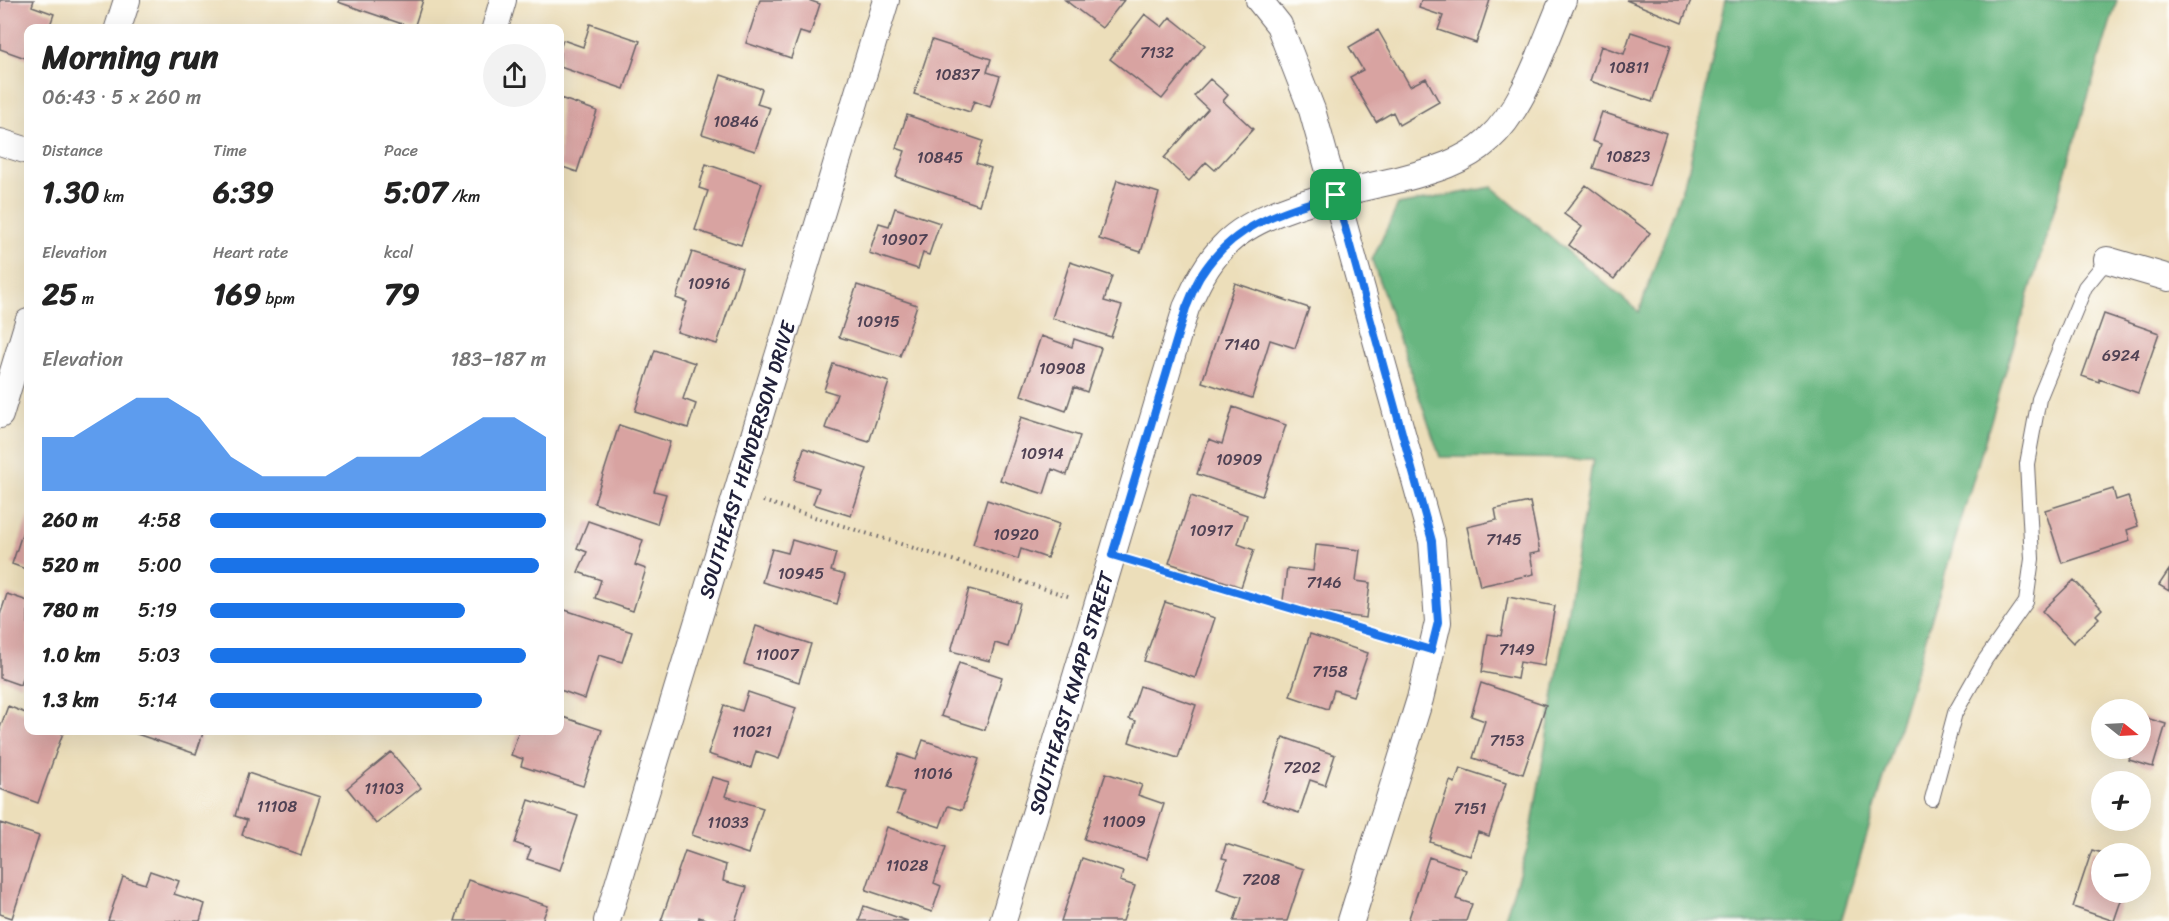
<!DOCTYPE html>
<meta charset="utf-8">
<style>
body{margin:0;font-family:Sriracha,sans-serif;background:#f2f2f2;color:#222;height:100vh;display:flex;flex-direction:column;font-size:22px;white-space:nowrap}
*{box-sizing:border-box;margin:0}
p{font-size:20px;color:#767676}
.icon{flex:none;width:33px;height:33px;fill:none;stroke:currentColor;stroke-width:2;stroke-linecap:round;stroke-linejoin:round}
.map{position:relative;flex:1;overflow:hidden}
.side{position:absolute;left:24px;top:24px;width:540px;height:711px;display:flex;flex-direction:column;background:#fff;border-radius:12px;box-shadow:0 6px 24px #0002}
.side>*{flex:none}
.needle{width:39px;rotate:108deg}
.buttons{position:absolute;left:2091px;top:699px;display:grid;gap:12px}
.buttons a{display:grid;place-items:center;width:60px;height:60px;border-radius:50%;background:#fff;box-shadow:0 6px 24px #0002;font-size:30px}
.pin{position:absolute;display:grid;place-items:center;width:51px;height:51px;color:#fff;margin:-26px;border-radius:12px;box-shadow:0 3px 9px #0006}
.round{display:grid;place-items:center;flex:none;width:63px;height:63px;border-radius:32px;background:#f2f2f2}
.summary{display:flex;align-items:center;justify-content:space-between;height:102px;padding:0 18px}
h1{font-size:33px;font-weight:800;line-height:45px}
.figures{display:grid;grid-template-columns:repeat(3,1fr);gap:9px;height:102px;padding:6px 18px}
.figures div{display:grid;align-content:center}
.figures b{font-size:30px;font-weight:800}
.figures small{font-size:16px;font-weight:400}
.figures p{font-size:16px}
.chart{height:168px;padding:12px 18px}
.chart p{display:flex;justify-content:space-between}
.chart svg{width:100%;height:108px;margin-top:6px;fill:#1a73e8;opacity:.7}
ul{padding:0 18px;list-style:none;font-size:20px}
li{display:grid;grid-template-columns:96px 72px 1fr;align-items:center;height:45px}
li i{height:15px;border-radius:8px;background:#1a73e8}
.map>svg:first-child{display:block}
.forest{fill:#68b680;stroke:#456c5e;stroke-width:1.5}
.building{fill:#d8a3a1}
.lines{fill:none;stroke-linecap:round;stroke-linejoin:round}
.lane-casing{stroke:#696467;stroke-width:16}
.street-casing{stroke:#696467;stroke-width:28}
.path{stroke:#696467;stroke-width:4;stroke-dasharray:1.5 4.5;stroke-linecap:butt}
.lane{stroke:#fff;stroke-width:14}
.street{stroke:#fff;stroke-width:26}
.route-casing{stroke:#fff;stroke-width:12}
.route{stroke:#1a73e8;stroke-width:8}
.labels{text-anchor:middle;stroke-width:4.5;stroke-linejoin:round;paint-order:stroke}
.number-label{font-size:16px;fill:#504254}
.street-label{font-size:20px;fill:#22223b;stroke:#fdfcf7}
</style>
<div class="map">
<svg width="2169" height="921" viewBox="0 0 2169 921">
<rect width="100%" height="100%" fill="#fdfcf7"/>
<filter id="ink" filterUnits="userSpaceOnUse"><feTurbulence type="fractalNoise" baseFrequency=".0167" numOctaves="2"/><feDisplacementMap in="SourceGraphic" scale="12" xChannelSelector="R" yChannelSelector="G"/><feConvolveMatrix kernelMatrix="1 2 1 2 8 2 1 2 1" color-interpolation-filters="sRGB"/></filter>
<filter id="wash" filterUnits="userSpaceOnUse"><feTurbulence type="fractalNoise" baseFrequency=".008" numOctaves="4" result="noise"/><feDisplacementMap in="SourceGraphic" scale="24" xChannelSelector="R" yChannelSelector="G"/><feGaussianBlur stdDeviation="1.35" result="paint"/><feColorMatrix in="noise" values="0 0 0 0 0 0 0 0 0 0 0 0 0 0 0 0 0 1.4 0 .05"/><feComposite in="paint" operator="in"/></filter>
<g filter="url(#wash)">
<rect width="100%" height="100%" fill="#ecdeba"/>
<path class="forest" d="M1725,0h392l-276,921h-337l25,-78 64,-384 -153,-2 -68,-197 26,-55 94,-18 147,125 50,-144z"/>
<g id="blocks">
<path class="building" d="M0,0h34l-2,6 22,8 -5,14h-21v31l-28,-10z
M339,0h84l-9,28 -76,-26z
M760,0h48l12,4 -10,31 -10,-3 -9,26 -45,-15z
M1065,0h59l-22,28z
M1421,0h69l-14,43 -38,-13 5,-14 -24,-8z
M1626,0h65l-9,23z
M1145,14l17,13 8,-10 35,28 -43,54 -52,-40z
M590,24l50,17 -16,48 -64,-22v-18l3,-9 20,7z
M1378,30l32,56 16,-8 13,24 -40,23 -6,-13 -17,10 -26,-45 13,-7 -14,-23z
M1631,32l40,13 -19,57 -62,-21 11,-35 23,8z
M932,40l59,19 -4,13 13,4 -10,31 -16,-6 -4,11 -56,-18z
M721,75l41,14 -5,15 13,4 -15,43 -53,-17z
M1210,79l18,16 -5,6 30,28 -38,41 -9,-8 -17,19 -25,-23 44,-49 -14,-13z
M560,98l37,13 -20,61 -17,-6z
M1602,112l64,21 -17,53 -56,-18 8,-24 -9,-3z
M907,115l76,26 -7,22 15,5 -12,37 -83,-28 9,-26 -9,-3z
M706,164l56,19 -21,62 -46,-15 13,-39 -9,-3z
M1117,180l42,13 -18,59 -42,-13z
M1586,185l64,48 -36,46 -45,-34 13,-18 -18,-13z
M895,208l45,15 -11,32 -6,-2 -5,16 -49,-16 10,-30 10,3z
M692,252l50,16 -25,76 -40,-12 10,-30 -11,-4z
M1070,262l42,14 -8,25 18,5 -11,31 -59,-19z
M1235,283l74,25 -14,40 -25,-8 -18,58 -50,-16z
M857,285l60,20 -17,51 -61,-19z
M2104,314l55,19 -21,60 -39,-14v3l-17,-6z
M1041,336l31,11 2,-8 27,9 -14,44 -13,-5 -8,24 -45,-16z
M655,350l40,13 -12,36 13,5 -8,24 -53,-17z
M833,364l56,18 -20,60 -44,-14 12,-34 -13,-4z
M1233,407l53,18 -24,71 -65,-22 12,-35 13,5z
M1021,417l59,19 -13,39 -15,-6 -8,25 -44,-14z
M619,425l51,17 -16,49 12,3 -9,30 -63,-21z
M804,448l63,21 -16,47 -38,-12 6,-16 -25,-8z
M2113,489l3,11 12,-4 10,30 -11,4 3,11 -68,22 -17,-53z
M1191,496l56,19 -9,29 16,6 -13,37 -72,-24z
M987,500l72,24 -12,34 -26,-9 -3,10 -45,-15z
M1530,502l10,50 -10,2 4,20 -54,12 -13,-59 30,-7 -2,-11z
M28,516v54l-16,-6z
M588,521l55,19 -8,25 11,4 -13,42 -38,-13 6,-18 -23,-8 9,-20 -10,-4z
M792,540l44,13 -5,18 14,4 -8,29 -75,-22 10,-33 16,4z
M1316,545l44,5 -4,31 14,2 -4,35 -84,-10 5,-40 26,3z
M2169,570v21l-10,-6z
M2074,580l28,29 -6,6 3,3 -26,25 -31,-32z
M969,589l51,14 -12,44 -13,-4 -5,18 -39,-10z
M7,594l21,7v59l-8,25 -20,-7v-63z
M1508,597l47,9 -11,60 -24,-4 -3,17 -35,-7 6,-38 13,2z
M1165,602l50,16 -20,60 -51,-17z
M562,609l70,23 -10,30 -23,-7 -14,44 -25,-9v-73z
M756,626l55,18 -12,38 -55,-18z
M1310,634l58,19 -15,43 -19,-6 -6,19 -38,-13z
M959,663l43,14 -17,53 -44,-14z
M1481,683l65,22 -23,69 -50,-16 12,-37 -14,-5z
M1140,686l56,19 -18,53 -49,-16 7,-21 -7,-2z
M748,692l48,16 -17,51 -23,-8 -5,17 -43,-14 16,-49 18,6z
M8,706l20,8v16h36l-26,73 -38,-14v-61z
M560,716l42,14 -19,56 -62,-20 2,-7 -12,-4 8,-25h41z
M2140,716l26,8 -13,43 -24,-7 4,-12h7z
M125,730h79l-8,24z
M1283,737l52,18 -10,30 -15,-5 -11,33 -37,-12z
M923,740l56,19 -17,51 -14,-4 -8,21 -43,-14 7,-21 -16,-5 11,-33 17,6z
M391,752l30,36 -45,36 -29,-36z
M1460,768l46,15 -17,53 -11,-4 -8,24 -40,-14 20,-61 5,2z
M248,773l72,24 -19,58 -59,-20 5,-15 -12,-4z
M1106,773l36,12 -4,10 26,9 -18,55 -62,-20z
M712,777l18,5 -5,14 38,12 -15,46 -56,-19z
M529,800l49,16 -18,54 -33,-11 4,-10 -16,-6z
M0,823l39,13 -27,82 -12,-4z
M887,827l59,20 -12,36 7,3 -9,26 -66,-22z
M1226,844l78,25 -17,52h-53l8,-24 -25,-8 10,-30 -5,-1z
M2092,850l10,3v39h22l-10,29 -41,-14z
M685,851l41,14 -3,16 24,6 -12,34h-24l-12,-4 -1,4h-37z
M1429,857l37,13 -10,29 16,5 -6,17h-58z
M1082,858l41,14 -3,9 15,5 -12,35h-62z
M150,871l29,10 -5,13 31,10 -5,17h-92l15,-44 22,7z
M468,880l80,26 -6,15h-87z
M864,906l44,15h-49z"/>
</g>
</g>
<g filter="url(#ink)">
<use href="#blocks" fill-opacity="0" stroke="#696467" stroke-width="1.5"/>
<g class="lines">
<defs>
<path id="lane" d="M1932,799l23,-86 30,-53 41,-58 6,-43 -5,-95 12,-65 46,-112 22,-27"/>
<g id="street">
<path d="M1259,0l20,25 33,85 120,431 6,81 -18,77 -69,222"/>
<path d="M118,28l9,-28"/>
<path d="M495,28l8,-28"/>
<path d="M0,142l28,9"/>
<path d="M2107,260l62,18"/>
<path d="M0,415l28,-93"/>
<path id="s1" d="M607,921l279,-921"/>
<path id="s2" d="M1003,921l183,-613c10,-22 20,-44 38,-62 37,-40 125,-54 177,-67 31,-8 63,-17 87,-39 37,-33 55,-95 75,-140"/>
</g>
</defs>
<use href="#lane" class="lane-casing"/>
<use href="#street" class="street-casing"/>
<path class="path" d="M763,501l308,96
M1139,563l266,79"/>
<use href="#lane" class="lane"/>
<use href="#street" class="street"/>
</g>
</g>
<g class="lines" filter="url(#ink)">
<defs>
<path id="route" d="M1336,195l96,346 6,81 -7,28 -319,-95 74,-247c5,-11 9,-24 16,-34 32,-50 80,-63 134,-79z"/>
</defs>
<use href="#route" class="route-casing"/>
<use href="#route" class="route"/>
</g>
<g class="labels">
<g class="number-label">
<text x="1157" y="58">7132</text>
<text x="1629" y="73">10811</text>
<text x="957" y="80">10837</text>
<text x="736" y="127">10846</text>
<text x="1628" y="162">10823</text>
<text x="940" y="163">10845</text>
<text x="904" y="245">10907</text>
<text x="709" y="289">10916</text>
<text x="878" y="327">10915</text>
<text x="1242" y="350">7140</text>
<text x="2121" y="361">6924</text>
<text x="1062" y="374">10908</text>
<text x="1042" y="459">10914</text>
<text x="1239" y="465">10909</text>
<text x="1211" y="536">10917</text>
<text x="1016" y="540">10920</text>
<text x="1504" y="545">7145</text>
<text x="801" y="579">10945</text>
<text x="1324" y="588">7146</text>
<text x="1517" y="655">7149</text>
<text x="777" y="660">11007</text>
<text x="1330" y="677">7158</text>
<text x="752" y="737">11021</text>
<text x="1507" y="746">7153</text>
<text x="1302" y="773">7202</text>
<text x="933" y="779">11016</text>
<text x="384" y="794">11103</text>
<text x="277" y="812">11108</text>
<text x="1470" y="814">7151</text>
<text x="1124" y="827">11009</text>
<text x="728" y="828">11033</text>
<text x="907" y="871">11028</text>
<text x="1261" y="885">7208</text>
</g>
<g class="street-label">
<text dy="7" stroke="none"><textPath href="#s1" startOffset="482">SOUTHEAST HENDERSON DRIVE</textPath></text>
<text dy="7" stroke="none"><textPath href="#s2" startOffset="238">SOUTHEAST KNAPP STREET</textPath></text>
</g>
</g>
</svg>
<div class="buttons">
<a><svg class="needle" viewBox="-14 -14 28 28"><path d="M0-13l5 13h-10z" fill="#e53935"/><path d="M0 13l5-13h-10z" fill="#767676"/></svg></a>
<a>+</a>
<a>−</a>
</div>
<div class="pin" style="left:1336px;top:195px;background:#1e9e55"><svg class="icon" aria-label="arrive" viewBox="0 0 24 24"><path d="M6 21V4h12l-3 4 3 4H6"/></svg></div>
<section class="side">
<div class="summary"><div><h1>Morning run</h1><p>06:43 · 5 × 260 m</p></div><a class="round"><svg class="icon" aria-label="share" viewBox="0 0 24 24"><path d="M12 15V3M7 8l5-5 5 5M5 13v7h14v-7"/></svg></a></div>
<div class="figures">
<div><p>Distance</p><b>1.30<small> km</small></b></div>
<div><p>Time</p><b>6:39</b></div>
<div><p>Pace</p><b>5:07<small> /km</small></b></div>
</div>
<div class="figures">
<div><p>Elevation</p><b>25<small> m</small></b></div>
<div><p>Heart rate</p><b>169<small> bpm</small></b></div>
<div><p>kcal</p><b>79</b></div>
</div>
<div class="chart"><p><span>Elevation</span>183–187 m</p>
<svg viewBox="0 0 160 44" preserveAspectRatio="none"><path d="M0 44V22L10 22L20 14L30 6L40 6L50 14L60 30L70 38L80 38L90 38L100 30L110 30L120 30L130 22L140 14L150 14L160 22V44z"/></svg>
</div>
<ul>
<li><b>260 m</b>4:58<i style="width:100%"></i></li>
<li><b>520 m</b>5:00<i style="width:98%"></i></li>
<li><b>780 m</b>5:19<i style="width:76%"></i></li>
<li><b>1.0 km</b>5:03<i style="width:94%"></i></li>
<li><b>1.3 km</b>5:14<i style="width:81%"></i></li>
</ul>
</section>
</div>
